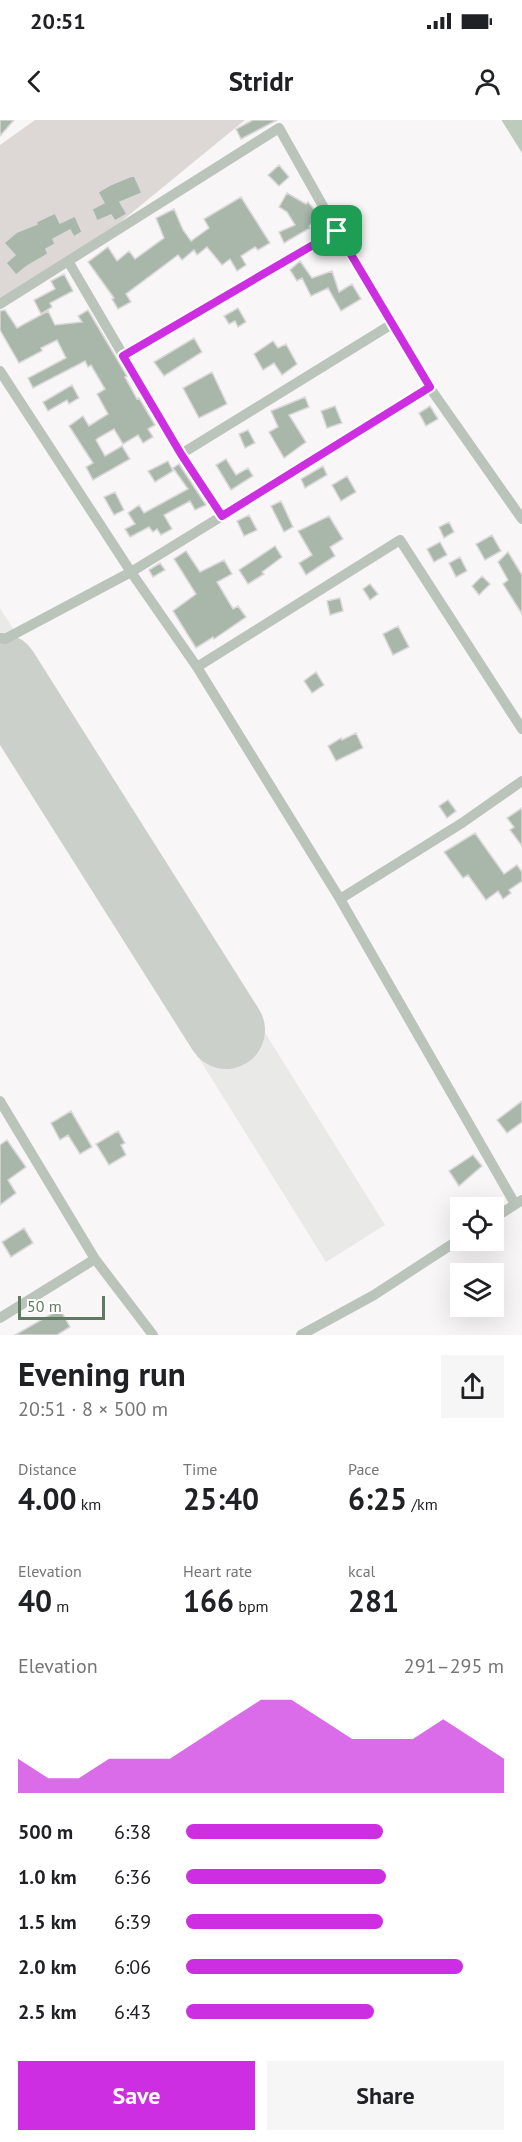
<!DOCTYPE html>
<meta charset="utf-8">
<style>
body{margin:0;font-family:"PT Sans",sans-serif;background:#f6f6f6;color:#202124;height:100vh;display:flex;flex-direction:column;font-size:22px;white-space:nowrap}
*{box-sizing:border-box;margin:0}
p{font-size:20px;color:#757577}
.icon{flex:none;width:33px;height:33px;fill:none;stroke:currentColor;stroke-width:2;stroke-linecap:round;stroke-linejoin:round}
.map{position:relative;height:1215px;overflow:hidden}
.drawer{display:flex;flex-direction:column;background:#fff;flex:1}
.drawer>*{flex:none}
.buttons{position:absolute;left:450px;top:1077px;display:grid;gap:12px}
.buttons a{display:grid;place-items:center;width:54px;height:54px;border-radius:0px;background:#fff;box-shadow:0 6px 24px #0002;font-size:30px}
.scale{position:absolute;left:18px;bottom:15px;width:87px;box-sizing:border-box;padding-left:6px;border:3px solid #5f7b62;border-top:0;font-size:16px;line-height:21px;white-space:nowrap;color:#5f7b62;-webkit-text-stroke:4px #fff;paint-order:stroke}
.pin{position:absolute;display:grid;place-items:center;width:51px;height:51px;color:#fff;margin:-26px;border-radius:12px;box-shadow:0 3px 9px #0006}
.round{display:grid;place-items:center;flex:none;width:63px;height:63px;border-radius:0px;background:#f6f6f6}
.head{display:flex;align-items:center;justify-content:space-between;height:102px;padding:0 18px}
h1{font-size:33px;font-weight:800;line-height:45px}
.figures{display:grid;grid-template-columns:repeat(3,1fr);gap:9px;height:102px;padding:6px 18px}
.figures div{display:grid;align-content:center}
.figures b{font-size:30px;font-weight:800}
.figures small{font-size:16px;font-weight:400}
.figures p{font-size:16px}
.chart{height:168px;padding:12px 18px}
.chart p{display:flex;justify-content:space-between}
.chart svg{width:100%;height:108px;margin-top:6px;fill:#cd2ee1;opacity:.7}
.cta{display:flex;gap:12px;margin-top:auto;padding:12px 18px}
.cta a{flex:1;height:69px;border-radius:0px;background:#cd2ee1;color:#fff;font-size:24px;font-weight:800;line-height:69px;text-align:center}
.cta a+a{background:#f6f6f6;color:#202124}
ul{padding:0 18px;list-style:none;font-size:20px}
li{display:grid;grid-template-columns:96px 72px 1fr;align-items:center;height:45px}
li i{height:15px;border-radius:8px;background:#cd2ee1}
.status{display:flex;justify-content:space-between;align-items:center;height:42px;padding:0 30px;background:#fff;direction:ltr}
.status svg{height:16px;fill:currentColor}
header{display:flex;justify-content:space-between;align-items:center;height:78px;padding:0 18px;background:#fff;font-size:27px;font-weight:800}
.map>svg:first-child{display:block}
.built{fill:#e9e9e8}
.green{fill:#ddd8d5}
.water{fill:#bdcbbc}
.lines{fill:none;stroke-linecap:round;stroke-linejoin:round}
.runway{stroke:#cbd0ca;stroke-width:78}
.building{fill:#a8b7aa;stroke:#dad8d9;stroke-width:1.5}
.minor{stroke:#bac4bb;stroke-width:10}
.route-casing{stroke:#fff;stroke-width:12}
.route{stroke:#cd2ee1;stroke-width:8}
</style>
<div class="status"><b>20:51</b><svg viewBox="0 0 49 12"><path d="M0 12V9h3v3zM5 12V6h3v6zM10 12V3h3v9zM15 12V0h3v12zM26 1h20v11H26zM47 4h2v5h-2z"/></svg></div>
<header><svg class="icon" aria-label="back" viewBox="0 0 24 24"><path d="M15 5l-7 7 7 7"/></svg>Stridr<svg class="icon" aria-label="person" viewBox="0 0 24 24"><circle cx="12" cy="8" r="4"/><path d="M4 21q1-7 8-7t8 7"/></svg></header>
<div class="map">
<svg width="522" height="1215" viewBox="0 0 522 1215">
<rect width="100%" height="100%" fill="#f9f6f7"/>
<path class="built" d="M0,488l385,617 -59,37 -326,-523z"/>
<path class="green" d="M35,0h210l-127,104 -118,75v-154z"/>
<path class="water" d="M502,0h20v33l-20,-32z"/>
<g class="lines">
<path class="runway" d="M0,552l226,358"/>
</g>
<path class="building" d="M0,0h14l-14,16z
M253,0h24l-36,19 -5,-10z
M279,45l10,12 -10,9 -11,-11z
M134,55l8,18 -22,9 7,12 -12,7 -4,-6 -14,6 -5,-12 12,-6 -6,-11 12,-7z
M287,73l19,11 2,-2 11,13 -10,11 1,2 -26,15 -5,-11 16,-7 -8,-13 -8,-5z
M241,77l29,46 -12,7 -3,-3 -14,9 5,9 -9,6 -7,-12 -8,6 -15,-18 -10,8 -3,-5 -12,10 -4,-5 -52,39 5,8 -13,7 -6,-10 2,-1 -26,-36 20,-15 9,14 12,-10 6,8 29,-21 -8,-20 18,-9 9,21 8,11 18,-13 -5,-9z
M55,93l5,10 15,-7 7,16 -8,5 -4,-7 -17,9 2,5 -9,5 2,5 -21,12 -11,9 -10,-12 9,-8 -11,-12 13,-11 20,-8 -1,-2z
M300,141l12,17 20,-7 7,21 13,-8 9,15 -20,12 -13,-23 -17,8 -9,-18 -5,3 -7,-11z
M64,154l9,17 -23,12 2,4 -11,7 -7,-14 21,-11 -4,-8z
M238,188l8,14 -8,5 -3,-6 -6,3 -5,-8z
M5,190l12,18 31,-17 7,14 27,-3 -4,-6 10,-6 39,66 -2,1 12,22 2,-1 16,27 -7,4 5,8 -10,6 -5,-8 -15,9 -9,-15 -16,9 -2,2 9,16 17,-10 8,13 -37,21 -7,-13 7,-4 -24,-37 14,-10 6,10 19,-12 -11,-20 8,-5 -14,-24 -3,2 -3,-6 -52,27 -5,-10 38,-20 -9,-18 -16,8 1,3 -23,12 -19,-33v-19z
M194,218l8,14 -38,24 -10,-14z
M273,221l5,7 8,-4 11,20 -15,11 -8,-12 -11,7 -9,-16z
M212,252l15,32 -28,14 -16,-30z
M72,265l7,13 -10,6 -2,-4 -19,11 -5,-9z
M305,277l4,10 -20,8 17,27 -22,16 -15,-26 9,-5 -7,-16z
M335,286l7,17 -15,5 -6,-17z
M430,286l8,13 -12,7 -7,-13z
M248,310l7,13 -10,5 -6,-14z
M226,339l10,16 12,-7 5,8 -22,14 -15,-25z
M168,341l5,10 -18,11 -7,-11z
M179,344l27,41 -11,5 -5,-9 -26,14 8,14 -11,6 -4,-6 -4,3 -4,-5 -19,10 -5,-8 10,-5 -7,-11 11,-8 5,8 44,-24 -15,-21z
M323,346l4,9 -22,13 -4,-9z
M347,356l9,16 -15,9 -9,-16z
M115,372l9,18 -10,5 -10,-18z
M281,381l12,26 -9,5 -13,-26z
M249,395l8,15 -13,6 -7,-15z
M329,396l14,23 -13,8 5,9 -29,19 -7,-12 13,-8 -14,-24z
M449,402l5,10 -10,6 -5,-11z
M492,415l9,16 -16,9 -9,-16z
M440,422l7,13 -13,7 -7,-13z
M275,426l7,11 -20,15 2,2 -16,10 -9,-14z
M186,431l14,21 24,-12 8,14 -15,8 16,27 5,-3 8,11 -32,22 -1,-2 -17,11 -23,-37 23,-17 -22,-35z
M508,432l14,23v39l-19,-30 5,-4 -10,-18z
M460,437l7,14 -11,6 -7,-14z
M160,443l5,7 -12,7 -4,-7z
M482,456l8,8 -11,11 -7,-9z
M370,464l8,10 -8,6 -7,-11z
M340,478l3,13 -13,4 -3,-14z
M398,506l11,21 -16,8 -10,-21z
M316,552l8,13 -12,8 -8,-12z
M356,613l7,15 -27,13 -8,-15 13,-8 1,2z
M448,680l8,11 -9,7 -8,-12z
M522,688v38l-12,-16 4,-3 -7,-9z
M475,713l29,41 13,-9 5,7v9l-13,9 2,3 -8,6 -5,-8 -12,9 -18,-25 -5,3 -19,-26z
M522,981v21l-15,11 -10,-13z
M71,991l21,36 -12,7 -12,-19 -8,5 -9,-17z
M118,1011l7,12 -4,2 5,10 -17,10 -13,-21z
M7,1020l19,27 -18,13 8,13 -16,12v-60z
M473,1035l9,11 -23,20 -10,-15z
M24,1108l9,15 -22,14 -9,-15z
M60,1189l10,18 -13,8h-42z"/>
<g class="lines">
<path class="minor" d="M68,141l113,193 41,62
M0,184l279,-176 58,103 93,157 92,131
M123,236l214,-125
M0,251l131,201 66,95 143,232 122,-76 60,-42
M181,334l211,-130
M0,518l5,1 126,-67 299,-184
M197,547l203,-127 122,189
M340,779l175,305
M0,981l95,158 58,76
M494,1098l28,-18
M0,1198l95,-59
M301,1215l73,-40 86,-56"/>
</g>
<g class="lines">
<defs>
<path id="route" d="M337,111l93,156 -208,129 -41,-62 -58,-98z"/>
</defs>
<use href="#route" class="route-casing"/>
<use href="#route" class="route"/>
</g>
</svg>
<div class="buttons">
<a><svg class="icon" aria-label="locate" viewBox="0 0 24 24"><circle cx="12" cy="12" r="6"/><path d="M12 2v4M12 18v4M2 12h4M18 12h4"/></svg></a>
<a><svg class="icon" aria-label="layers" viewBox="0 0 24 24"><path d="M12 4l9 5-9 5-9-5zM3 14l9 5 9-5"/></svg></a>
</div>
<div class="scale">50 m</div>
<div class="pin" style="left:337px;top:111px;background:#1e9e55"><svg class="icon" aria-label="arrive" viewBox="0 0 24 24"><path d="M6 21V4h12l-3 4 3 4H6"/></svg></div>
</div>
<section class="drawer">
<div class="head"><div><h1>Evening run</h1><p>20:51 · 8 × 500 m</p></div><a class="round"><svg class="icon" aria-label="share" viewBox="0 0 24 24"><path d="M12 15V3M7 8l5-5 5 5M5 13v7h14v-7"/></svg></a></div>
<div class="figures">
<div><p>Distance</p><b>4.00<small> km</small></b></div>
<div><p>Time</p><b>25:40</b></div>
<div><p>Pace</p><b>6:25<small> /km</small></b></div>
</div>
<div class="figures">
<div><p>Elevation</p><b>40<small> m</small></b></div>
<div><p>Heart rate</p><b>166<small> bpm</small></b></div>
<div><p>kcal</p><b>281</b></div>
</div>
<div class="chart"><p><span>Elevation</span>291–295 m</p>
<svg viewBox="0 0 160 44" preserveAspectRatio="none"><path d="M0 44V30L10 38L20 38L30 30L40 30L50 30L60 22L70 14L80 6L90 6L100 14L110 22L120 22L130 22L140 14L150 22L160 30V44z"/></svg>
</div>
<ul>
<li><b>500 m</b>6:38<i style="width:62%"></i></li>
<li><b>1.0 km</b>6:36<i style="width:63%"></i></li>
<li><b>1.5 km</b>6:39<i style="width:62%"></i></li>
<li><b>2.0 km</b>6:06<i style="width:87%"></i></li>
<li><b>2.5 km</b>6:43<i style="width:59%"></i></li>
</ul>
<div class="cta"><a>Save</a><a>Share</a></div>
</section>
